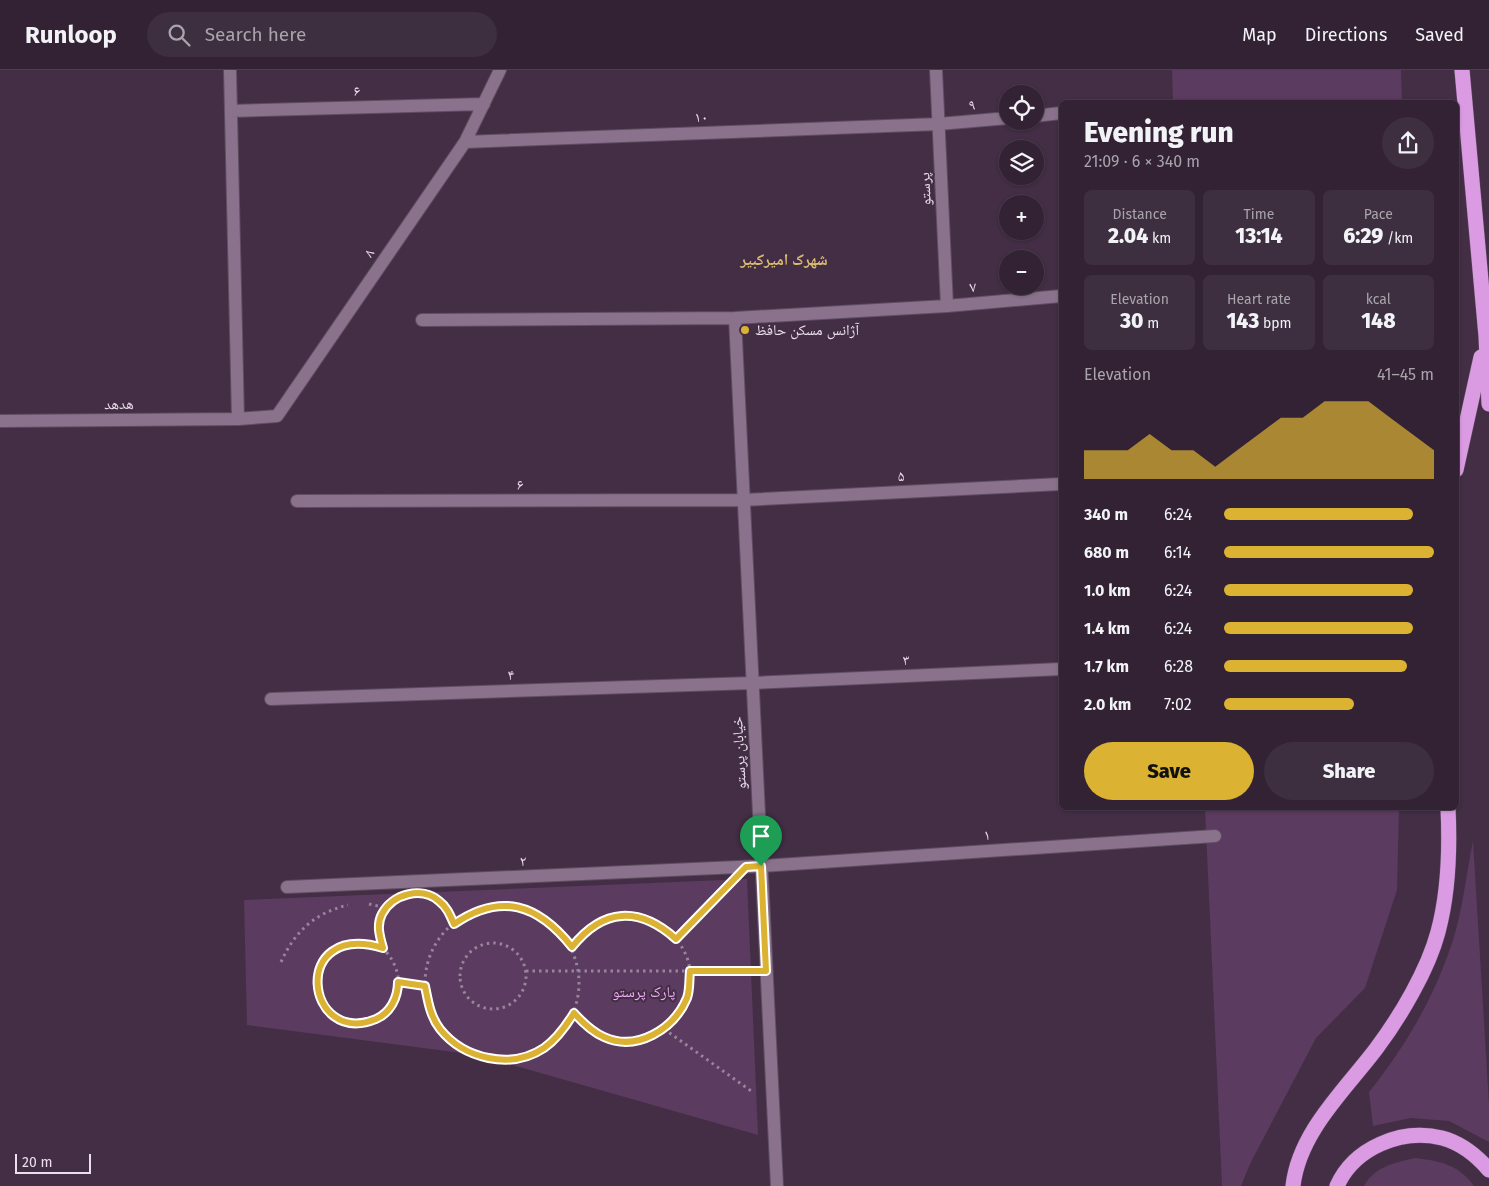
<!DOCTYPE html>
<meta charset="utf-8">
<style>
body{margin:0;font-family:"Fira Sans","Noto Naskh Arabic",sans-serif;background:#3d2f40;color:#f1f3f6;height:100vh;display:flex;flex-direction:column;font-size:19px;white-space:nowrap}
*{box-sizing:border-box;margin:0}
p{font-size:16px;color:#a8a4ac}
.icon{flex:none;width:28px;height:28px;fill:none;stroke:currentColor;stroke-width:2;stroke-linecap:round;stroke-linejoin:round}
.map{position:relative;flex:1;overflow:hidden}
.drawer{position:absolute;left:1059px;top:30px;width:400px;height:710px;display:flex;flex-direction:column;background:#322234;border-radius:8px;box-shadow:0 1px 4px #0004,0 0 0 1px #4d3f4f}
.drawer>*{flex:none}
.controls{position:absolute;left:999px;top:15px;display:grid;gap:10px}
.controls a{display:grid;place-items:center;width:45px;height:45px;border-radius:50%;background:#322234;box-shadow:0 1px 4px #0004,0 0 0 1px #4d3f4f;font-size:25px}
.scale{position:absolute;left:15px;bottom:12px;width:76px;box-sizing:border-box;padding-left:5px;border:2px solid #ebdeed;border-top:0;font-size:14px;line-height:18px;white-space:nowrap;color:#ebdeed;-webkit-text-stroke:4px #432e45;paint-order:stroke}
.pin{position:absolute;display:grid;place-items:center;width:42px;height:42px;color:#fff;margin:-51px -21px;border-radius:50% 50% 50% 0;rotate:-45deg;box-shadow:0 0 5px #0007}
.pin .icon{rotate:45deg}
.round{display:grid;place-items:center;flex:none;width:52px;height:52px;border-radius:26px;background:#3d2f40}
.headline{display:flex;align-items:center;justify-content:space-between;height:85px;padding:0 25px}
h1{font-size:28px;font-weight:800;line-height:38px}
.metrics{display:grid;grid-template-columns:repeat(3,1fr);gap:8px;height:85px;padding:5px 25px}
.metrics div{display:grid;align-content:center;border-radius:8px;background:#3d2f40;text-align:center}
.metrics b{font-size:21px;font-weight:800}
.metrics small{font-size:14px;font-weight:400}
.metrics p{font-size:14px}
.chart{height:140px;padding:10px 25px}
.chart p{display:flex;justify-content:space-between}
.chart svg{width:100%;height:90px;margin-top:5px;fill:#dcb233;opacity:.7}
.action{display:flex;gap:10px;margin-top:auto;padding:10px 25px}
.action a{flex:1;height:58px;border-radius:30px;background:#dcb233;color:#111;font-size:20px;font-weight:800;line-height:58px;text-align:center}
.action a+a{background:#3d2f40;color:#f1f3f6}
ul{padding:0 25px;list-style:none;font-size:16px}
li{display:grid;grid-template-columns:80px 60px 1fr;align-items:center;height:38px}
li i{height:12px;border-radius:6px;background:#dcb233}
header{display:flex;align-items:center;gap:30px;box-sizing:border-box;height:70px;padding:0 25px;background:#322234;border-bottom:1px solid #4d3f4f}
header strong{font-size:24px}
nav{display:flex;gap:28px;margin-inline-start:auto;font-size:18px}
.search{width:350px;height:45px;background:#3d2f40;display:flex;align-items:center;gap:12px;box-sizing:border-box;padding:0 18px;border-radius:28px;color:#a8a4ac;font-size:19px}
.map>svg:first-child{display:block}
.green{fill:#5b3b5f}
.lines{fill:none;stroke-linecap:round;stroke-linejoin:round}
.minor-casing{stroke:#5f4d61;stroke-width:14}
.highway-casing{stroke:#5f4d61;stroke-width:16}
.path{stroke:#978699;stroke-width:3;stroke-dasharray:2.5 4;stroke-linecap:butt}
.minor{stroke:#8a728d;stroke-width:12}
.highway{stroke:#db9be3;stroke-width:15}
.route-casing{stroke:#fff;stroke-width:10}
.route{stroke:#dcb233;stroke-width:6}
.poi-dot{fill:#dcb233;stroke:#432e45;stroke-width:2}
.labels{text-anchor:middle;stroke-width:4;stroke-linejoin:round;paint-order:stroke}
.street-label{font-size:15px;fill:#ebdeed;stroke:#432e45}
.poi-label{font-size:15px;fill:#ebdeed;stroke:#432e45;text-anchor:start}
.park-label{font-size:15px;fill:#f2adfb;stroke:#432e45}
.neighbourhood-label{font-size:16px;font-weight:bold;fill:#d9bc71;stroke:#432e45}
</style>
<header>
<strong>Runloop</strong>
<div class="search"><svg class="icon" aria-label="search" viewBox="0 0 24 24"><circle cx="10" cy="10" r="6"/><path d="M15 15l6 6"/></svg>Search here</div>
<nav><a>Map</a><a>Directions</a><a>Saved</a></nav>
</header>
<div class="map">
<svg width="1489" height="1116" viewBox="0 0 1489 1116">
<rect width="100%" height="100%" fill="#432e45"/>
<path class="green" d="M1172,0h229l1,32h-229z
M1205,738h194l-2,82 -32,98 -49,50 -66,126 -9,22h-19z
M1473,771l16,263v38l-40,-21 -38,-3 -38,8 -4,-34c36,-45 65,-94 83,-149 11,-33 14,-69 21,-102z
M747,809l11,256 -281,-80 -230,-30 -3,-125z
M1415,1088c25,3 43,6 59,28h-110c11,-20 30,-23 51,-28z"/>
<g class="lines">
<defs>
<path id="minor" d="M230,0l8,349
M936,0l11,236
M231,41l253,-7
M1035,46l26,-3
M465,72l474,-18 69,-6
M735,248l42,868
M422,250l313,-2 212,-12 114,-10
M0,351l238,-2 39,-3 188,-274 35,-72
M297,431l446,-1 318,-16
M271,629l481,-16 309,-14
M287,817l474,-21 454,-30"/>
<path id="highway" d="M1462,0l24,266 3,68
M1456,400l25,-113
M1293,1116c6,-54 52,-96 83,-137 24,-32 52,-79 62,-117 11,-41 12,-83 10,-124
M1337,1116c17,-38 64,-58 105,-48 19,5 35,18 47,32"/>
</defs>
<use href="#minor" class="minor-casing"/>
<use href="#highway" class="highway-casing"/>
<path class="path" d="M438,830l10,11 5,12
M369,834l18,4
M425 913a77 77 0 1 1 154 0a77 77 0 1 1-154 0Z
M676,869l50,-52
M350,873c10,0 25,-1 33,6 11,9 18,28 15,42 -2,12 -12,24 -23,29 -52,21 -87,-52 -25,-77z
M460 906a33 33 0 1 1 66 0a33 33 0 1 1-66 0Z
M383,877c-6,-22 -4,-28 10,-46
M572,877c17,-22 35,-33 64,-30 13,1 24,8 34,16 60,54 -25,157 -96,80
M281,892c14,-31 34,-49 67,-57
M526,901h222
M398,913l27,2
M664,959l90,64"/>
<use href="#minor" class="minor"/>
<use href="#highway" class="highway"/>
</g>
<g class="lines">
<defs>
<path id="route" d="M761,796l5,105h-76c-1,9 0,19 -3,27 -13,31 -50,54 -83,39 -12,-5 -21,-14 -30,-24 -8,13 -17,26 -30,35 -33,22 -80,11 -104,-19 -10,-13 -12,-28 -15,-43l-27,-4c0,16 -8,31 -22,37 -71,29 -87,-99 7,-71 -3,-11 -7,-23 -1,-34 10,-20 40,-28 57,-13 8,6 11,14 15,23 47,-32 84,-20 118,23 31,-39 67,-41 104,-8l70,-72z"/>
</defs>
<use href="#route" class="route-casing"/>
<use href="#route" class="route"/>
</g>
<circle class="poi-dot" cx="745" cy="260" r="5"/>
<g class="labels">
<g class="street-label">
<text transform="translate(357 21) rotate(-2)" y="5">۶</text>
<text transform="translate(972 35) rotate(-5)" y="5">۹</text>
<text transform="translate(701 47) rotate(-2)" y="5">۱۰</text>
<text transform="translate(925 119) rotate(-93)" y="5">پرستو</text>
<text transform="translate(369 183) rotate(-56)" y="5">۸</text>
<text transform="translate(973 217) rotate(-5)" y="5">۷</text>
<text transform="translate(119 334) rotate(-1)" y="5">هدهد</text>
<text transform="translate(901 406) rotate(-3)" y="5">۵</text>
<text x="520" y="419">۶</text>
<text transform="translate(906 590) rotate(-3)" y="5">۳</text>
<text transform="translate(511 605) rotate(-2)" y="5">۴</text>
<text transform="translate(739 683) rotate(-93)" y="5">خیابان پرستو</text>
<text transform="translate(987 765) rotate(-4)" y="5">۱</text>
<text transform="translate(523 791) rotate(-3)" y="5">۲</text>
</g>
<g class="poi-label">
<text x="755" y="265">آژانس مسکن حافظ</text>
</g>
<g class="park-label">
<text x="644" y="927">پارک پرستو</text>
</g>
<g class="neighbourhood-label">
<text x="784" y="195">شهرک امیرکبیر</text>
</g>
</g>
</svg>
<div class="controls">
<a><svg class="icon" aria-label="locate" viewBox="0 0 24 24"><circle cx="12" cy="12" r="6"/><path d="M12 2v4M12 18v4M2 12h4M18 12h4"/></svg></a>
<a><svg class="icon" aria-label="layers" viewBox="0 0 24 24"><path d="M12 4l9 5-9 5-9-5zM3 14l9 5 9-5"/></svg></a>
<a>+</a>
<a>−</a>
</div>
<div class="scale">20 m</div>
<div class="pin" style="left:761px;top:796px;background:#1e9e55"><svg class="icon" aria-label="arrive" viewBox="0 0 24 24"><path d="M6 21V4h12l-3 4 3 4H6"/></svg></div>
<section class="drawer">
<div class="headline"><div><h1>Evening run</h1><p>21:09 · 6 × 340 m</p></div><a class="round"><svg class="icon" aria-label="share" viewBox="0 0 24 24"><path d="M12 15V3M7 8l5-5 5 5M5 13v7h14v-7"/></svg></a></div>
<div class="metrics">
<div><p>Distance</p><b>2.04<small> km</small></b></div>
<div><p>Time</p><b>13:14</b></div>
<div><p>Pace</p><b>6:29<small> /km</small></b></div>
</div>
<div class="metrics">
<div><p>Elevation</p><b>30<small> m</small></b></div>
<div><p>Heart rate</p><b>143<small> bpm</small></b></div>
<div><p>kcal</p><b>148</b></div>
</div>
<div class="chart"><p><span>Elevation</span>41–45 m</p>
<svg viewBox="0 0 160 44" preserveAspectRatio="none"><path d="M0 44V30L10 30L20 30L30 22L40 30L50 30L60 38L70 30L80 22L90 14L100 14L110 6L120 6L130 6L140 14L150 22L160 30V44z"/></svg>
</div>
<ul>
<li><b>340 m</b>6:24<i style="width:90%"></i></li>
<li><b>680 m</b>6:14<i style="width:100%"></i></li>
<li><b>1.0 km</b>6:24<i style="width:90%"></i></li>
<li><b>1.4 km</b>6:24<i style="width:90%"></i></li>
<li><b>1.7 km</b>6:28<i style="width:87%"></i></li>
<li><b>2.0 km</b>7:02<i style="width:62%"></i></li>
</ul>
<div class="action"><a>Save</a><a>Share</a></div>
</section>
</div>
